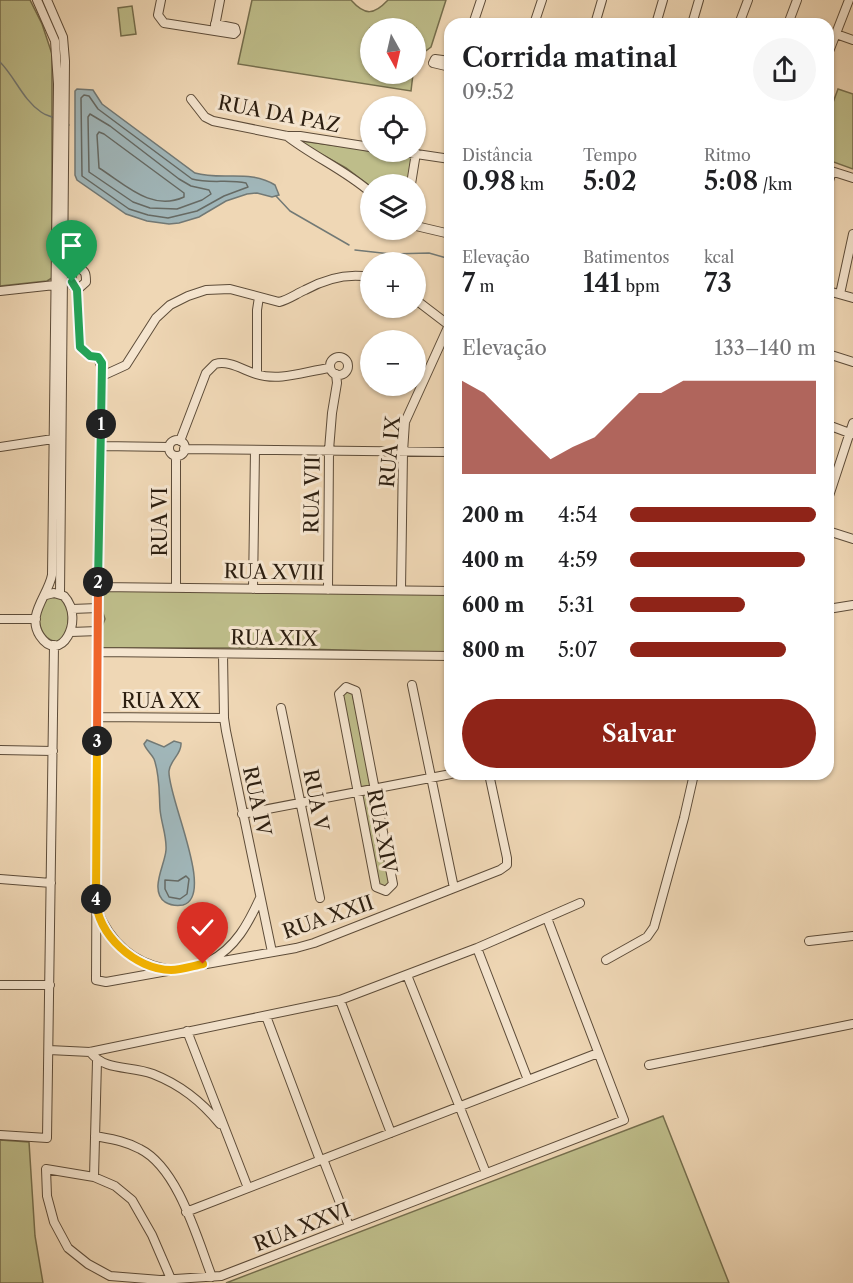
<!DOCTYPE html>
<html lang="pt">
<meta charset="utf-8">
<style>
body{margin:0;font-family:"Libre Caslon Text",serif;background:#f6f6f6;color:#202124;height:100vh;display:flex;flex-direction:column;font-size:22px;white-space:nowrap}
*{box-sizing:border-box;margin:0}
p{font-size:20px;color:#757577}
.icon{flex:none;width:33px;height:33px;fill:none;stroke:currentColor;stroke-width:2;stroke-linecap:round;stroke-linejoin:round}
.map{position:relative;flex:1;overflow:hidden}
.side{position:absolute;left:444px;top:18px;width:390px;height:762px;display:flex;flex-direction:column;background:#fff;border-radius:18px;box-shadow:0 2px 4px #0004}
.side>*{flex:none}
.needle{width:39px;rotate:172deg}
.controls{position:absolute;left:360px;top:18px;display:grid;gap:12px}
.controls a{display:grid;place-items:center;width:66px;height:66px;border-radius:50%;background:#fff;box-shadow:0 2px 4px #0004;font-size:30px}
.pin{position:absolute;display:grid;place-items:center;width:51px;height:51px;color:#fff;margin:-62px -26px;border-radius:50% 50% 50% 0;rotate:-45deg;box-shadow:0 0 6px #0007}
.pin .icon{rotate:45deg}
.km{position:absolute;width:30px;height:30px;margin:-15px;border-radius:50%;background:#222;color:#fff;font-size:16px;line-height:30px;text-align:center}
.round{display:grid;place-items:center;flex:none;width:63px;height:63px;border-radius:32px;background:#f6f6f6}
.overview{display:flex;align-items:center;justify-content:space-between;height:102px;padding:0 18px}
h1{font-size:27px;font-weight:600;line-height:45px}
.figures{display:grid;grid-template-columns:repeat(3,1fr);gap:9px;height:102px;padding:6px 18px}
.figures div{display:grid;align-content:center}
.figures b{font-size:26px;font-weight:600}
.figures small{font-size:16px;font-weight:400}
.figures p{font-size:16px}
.chart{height:168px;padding:12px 18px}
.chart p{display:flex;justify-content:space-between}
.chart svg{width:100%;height:108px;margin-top:6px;fill:#8f2418;opacity:.7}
.action{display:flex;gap:12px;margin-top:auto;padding:12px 18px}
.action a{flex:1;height:69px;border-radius:36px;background:#8f2418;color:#fff;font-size:24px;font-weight:600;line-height:69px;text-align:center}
ul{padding:0 18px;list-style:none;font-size:20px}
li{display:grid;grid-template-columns:96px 72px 1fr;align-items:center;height:45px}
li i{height:15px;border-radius:8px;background:#8f2418}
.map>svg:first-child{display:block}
.green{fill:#bebd8a;stroke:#756e4d;stroke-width:1.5}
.water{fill:#a0b6b9;stroke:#727975;stroke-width:1.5}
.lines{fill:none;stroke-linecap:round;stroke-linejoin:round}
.shore{stroke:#666a64;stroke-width:1.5}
.stream{stroke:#727975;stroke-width:1.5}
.minor-casing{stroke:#5d4c39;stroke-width:10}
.minor{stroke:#f5e5cf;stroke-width:8}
.split-1-casing{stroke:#fff;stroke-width:12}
.split-2-casing{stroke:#fff;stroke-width:12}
.split-3-casing{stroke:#fff;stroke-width:12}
.split-4-casing{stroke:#fff;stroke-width:12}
.split-5-casing{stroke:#fff;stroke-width:12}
.split-1{stroke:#22a559;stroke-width:8}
.split-2{stroke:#22a559;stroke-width:8}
.split-3{stroke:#f0652b;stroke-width:8}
.split-4{stroke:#f5b400;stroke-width:8}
.split-5{stroke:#f5b400;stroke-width:8}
.labels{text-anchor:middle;stroke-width:6;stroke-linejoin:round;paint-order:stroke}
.street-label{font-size:20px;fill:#2c1e10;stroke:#f5e5cf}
</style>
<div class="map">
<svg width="853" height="1283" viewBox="0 0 853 1283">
<rect width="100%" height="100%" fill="#efd7b5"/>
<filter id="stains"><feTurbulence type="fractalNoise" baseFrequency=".00333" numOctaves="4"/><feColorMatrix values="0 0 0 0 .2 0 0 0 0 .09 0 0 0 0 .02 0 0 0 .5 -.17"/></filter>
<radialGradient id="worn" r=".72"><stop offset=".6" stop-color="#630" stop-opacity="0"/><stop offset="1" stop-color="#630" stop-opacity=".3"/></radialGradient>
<path class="green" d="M0,0h30l12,24 10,30v224l-5,3 -47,5z
M252,0h99c14,16 23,15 37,0h58l-15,47 -8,6 -7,9v-34h-46v46h43l-2,17 -173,-27z
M132,6l4,28 -15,2 -3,-28z
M838,89l15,5v75l-25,-9v-44z
M301,141l69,9v2l40,3 2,3 -4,26 -38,2 -24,-18 -47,-26z
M102,590l348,3v60l-181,-5h-165l-3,-2v-17l4,-10 -4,-12z
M50,596l12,2 7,12 -2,25 -10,7c-22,-4 -23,-35 -7,-46z
M346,691l6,1 19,91 -3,4 -9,1 -17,-94z
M369,794l4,2 17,87 -3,5 -8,-1 -17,-92z
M663,1116l66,167h-503z
M0,1140l29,2 6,94 8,47h-43z"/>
<path class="water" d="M77,89l16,1 9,14 93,69c27,8 54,-4 80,12l4,10 -7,2 -15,-4 -10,1 -21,7 -27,16 -20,6 -10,1 -22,-3 -21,-7 -49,-34 -2,-5v-84z
M147,740l17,7 10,-6 7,2c1,11 -11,17 -12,28 -2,25 47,125 14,134 -6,1 -13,0 -18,-3 -16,-12 0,-37 1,-52 1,-14 -5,-27 -6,-41 -1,-16 0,-34 -6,-50 -3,-6 -8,-9 -10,-15z"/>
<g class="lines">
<path class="shore" d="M84,95l5,1 9,13 94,70c18,5 36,0 54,4l2,4 -24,9 -27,15 -29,7 -20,-3 -19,-6 -47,-33 -1,-78z
M90,114l20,12 69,53 12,7 18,4 2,4 -9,6 -25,9 -27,-1 -17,-6 -44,-30 -1,-55z
M99,132l5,2 80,59v4c-33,15 -59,-13 -85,-29l-2,-33z
M186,876l3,3 -2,15 -7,5 -11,-2 -4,-8v-9l13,1z"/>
<path class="stream" d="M0,62c15,15 23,38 41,50 4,3 9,4 13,6
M68,125h1
M276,196l14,15 59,34
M355,250l36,4 38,-1 21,6"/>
<defs>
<path id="minor" d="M37,0l18,41 3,43 -6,491c-4,21 -26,40 -12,61 20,30 46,-16 24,-40l-10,-3 -8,2
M47,0l16,37 2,24 -5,533
M161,0l-3,15 6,8 70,11 2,-2 -1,-4 -20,-4
M473,24l8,-24
M534,24l8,-24
M595,24l7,-24
M656,24l7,-24
M692,24l7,-24
M739,24l9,-24
M788,24l9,-24
M215,26l5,-26
M836,34l17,6
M828,54l21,-54
M450,61l-15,-2 -2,4 17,4
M191,99l14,18 8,4 74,15h13l70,11
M287,136c27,21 58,34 83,56
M403,152l47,7
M828,170l25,8
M411,184l5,-31
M828,184l4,-13
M416,226l34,8
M78,268c8,3 8,6 8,14l-9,8c-7,-5 -6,-12 -4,-20z
M77,290l3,57 9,9 9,1 4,12 -4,218 -2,393 10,2 190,-34 18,-5 186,-73 7,-5v-7l-18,-84
M0,291l55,-6
M828,291l25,7
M840,294l13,-60
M416,300l34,26
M828,354l25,8
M330 366a9 9 0 1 1 18 0a9 9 0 1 1-18 0Z
M257,374v-64l2,-13
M102,376l24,-11 30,-47 14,-13 18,-9 18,-6 24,-1 49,13c9,-2 17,-8 26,-12 20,-11 43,-17 65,-13
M828,425l24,9
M169 448a8 8 0 1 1 16 0a8 8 0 1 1-16 0Z
M180,441l26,-68 9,-9c14,-4 28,6 41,10 24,8 50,-3 74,-6
M101,446l68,1
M0,447l53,-8
M184,449l266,3
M828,499l25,-76
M828,531l25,8
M98,587l352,4
M176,588v-132
M253,589l2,-139
M328,590l1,-140 3,-37 5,-30 -1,-9
M401,590l2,-138 2,-30 44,-97
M72,609l26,-1
M828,609l25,-4
M0,619h36
M71,632l27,-1
M98,652l352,4
M223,654l1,64 2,13 46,221
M412,685l42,203
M346,687l10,4 37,193 -7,7 -10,-4 -37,-193z
M281,708l39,190
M98,717l126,1
M0,750l53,1
M242,814l209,-40
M0,879l51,4
M97,910c13,32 35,53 69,59
M809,941l44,-5
M477,948l51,132
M606,960l41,-23 7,-10 30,-109 10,-44
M210,961c26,-14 38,-37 50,-63
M407,975l79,198
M0,985h50
M340,1000l51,133
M266,1016l54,144
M187,1031l61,157
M49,1050l41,2 250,-52 137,-52 103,-45
M90,1052c16,20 40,13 63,22 28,11 48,27 67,50
M649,1065l204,-41
M0,1135l47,3 7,-493
M95,1136c16,3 31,5 45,13 38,19 57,89 72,128
M323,1159l26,67
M94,1177l3,-116
M186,1212l412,-159
M171,1279l-19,-44 -20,-35 -17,-14 -21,-9 -48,-8 1,27 7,26 14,26 20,16 22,12 50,4 61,-4 403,-156 -77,-202"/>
</defs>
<use href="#minor" class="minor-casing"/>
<use href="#minor" class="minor"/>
</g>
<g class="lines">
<defs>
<path id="split-1" d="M72,282l5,8 3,57 10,9 8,1 4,6 -1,61"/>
<path id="split-2" d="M98,582l3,-158"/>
<path id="split-3" d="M97,741l1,-159"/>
<path id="split-4" d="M96,899l1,-158"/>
<path id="split-5" d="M96,899c0,35 40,71 75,71 10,0 22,-4 32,-6"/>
</defs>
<use href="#split-1" class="split-1-casing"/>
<use href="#split-2" class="split-2-casing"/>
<use href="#split-3" class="split-3-casing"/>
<use href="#split-4" class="split-4-casing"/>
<use href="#split-5" class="split-5-casing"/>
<use href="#split-1" class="split-1"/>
<use href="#split-2" class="split-2"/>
<use href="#split-3" class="split-3"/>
<use href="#split-4" class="split-4"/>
<use href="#split-5" class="split-5"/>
</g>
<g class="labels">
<g class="street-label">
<text transform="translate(279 114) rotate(11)" y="7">RUA DA PAZ</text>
<text transform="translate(390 452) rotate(-85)" y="7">RUA IX</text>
<text transform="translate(312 495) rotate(-89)" y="7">RUA VII</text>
<text transform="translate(160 522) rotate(-90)" y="7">RUA VI</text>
<text transform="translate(274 572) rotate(1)" y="7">RUA XVIII</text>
<text transform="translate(274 638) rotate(1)" y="7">RUA XIX</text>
<text x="161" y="708">RUA XX</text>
<text transform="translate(316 800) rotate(79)" y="7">RUA V</text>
<text transform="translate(257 801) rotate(78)" y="7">RUA IV</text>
<text transform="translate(382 831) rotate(79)" y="7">RUA XIV</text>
<text transform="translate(328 917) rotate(-19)" y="7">RUA XXII</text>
<text transform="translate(302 1227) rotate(-21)" y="7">RUA XXVI</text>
</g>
</g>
<rect width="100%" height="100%" filter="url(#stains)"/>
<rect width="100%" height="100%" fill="url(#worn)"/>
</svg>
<div class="controls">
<a><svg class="needle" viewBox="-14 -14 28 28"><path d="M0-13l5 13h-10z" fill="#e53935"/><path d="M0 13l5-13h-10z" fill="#757577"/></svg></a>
<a><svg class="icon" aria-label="locate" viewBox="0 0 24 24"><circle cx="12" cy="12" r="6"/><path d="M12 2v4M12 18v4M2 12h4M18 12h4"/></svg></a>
<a><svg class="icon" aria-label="layers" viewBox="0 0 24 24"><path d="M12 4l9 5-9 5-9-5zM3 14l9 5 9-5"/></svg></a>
<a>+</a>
<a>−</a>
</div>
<div class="pin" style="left:72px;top:282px;background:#1e9e55"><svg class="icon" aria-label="arrive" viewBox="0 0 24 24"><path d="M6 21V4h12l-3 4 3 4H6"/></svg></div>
<div class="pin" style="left:203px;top:964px;background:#d93025"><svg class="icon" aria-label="check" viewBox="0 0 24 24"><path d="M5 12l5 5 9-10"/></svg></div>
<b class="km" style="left:101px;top:424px">1</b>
<b class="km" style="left:98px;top:582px">2</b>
<b class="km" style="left:97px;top:741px">3</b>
<b class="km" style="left:96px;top:899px">4</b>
<section class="side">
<div class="overview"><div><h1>Corrida matinal</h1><p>09:52</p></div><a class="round"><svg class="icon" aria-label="share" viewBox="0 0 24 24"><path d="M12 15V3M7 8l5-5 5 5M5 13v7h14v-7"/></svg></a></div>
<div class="figures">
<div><p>Distância</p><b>0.98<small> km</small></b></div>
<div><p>Tempo</p><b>5:02</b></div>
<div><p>Ritmo</p><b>5:08<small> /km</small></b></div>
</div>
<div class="figures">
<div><p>Elevação</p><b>7<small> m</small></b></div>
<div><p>Batimentos</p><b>141<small> bpm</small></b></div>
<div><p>kcal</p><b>73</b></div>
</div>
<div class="chart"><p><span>Elevação</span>133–140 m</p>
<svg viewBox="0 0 160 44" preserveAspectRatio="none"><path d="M0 44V6L10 11L20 20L30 29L40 38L50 33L60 29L70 20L80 11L90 11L100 6L110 6L120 6L130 6L140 6L150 6L160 6V44z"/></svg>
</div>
<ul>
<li><b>200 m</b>4:54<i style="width:100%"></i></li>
<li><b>400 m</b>4:59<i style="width:94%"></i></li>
<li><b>600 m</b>5:31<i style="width:62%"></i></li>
<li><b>800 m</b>5:07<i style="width:84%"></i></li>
</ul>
<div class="action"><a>Salvar</a></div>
</section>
</div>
